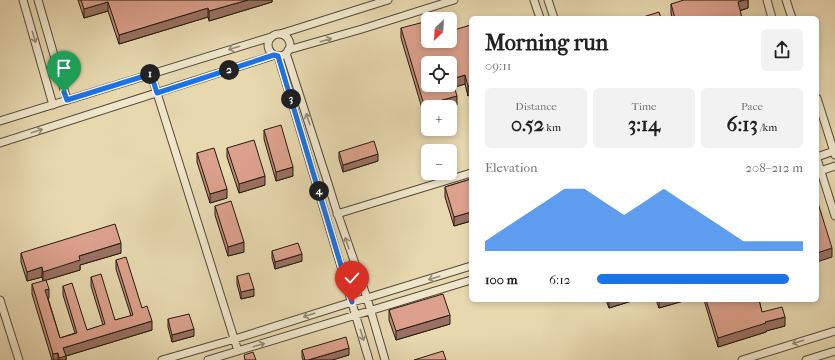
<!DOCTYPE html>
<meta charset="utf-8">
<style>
body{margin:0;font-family:"IM FELL French Canon",serif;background:#f2f2f2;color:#222;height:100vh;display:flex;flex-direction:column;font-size:15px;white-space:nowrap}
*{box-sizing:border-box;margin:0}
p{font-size:13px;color:#767676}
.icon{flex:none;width:22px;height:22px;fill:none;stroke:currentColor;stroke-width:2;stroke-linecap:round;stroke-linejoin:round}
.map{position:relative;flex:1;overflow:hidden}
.side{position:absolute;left:469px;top:16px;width:350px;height:286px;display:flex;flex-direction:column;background:#fff;border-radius:6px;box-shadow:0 2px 6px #0003}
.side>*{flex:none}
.needle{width:26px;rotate:205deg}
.tools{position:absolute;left:421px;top:12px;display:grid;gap:8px}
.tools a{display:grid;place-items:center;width:36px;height:36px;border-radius:6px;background:#fff;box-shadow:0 2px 6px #0003;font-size:20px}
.pin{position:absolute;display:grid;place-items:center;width:34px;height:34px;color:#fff;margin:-41px -17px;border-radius:50% 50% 50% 0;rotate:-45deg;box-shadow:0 0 4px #0007}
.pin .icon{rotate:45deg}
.km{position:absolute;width:20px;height:20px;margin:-10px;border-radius:50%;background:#222;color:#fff;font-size:11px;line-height:20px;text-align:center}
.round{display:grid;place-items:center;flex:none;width:42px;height:42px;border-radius:6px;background:#f2f2f2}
.overview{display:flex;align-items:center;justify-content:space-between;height:68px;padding:0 16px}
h1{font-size:22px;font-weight:800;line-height:30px}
.figures{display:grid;grid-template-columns:repeat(3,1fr);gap:6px;height:68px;padding:4px 16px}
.figures div{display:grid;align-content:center;border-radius:6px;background:#f2f2f2;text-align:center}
.figures b{font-size:20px;font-weight:800}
.figures small{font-size:11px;font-weight:400}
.figures p{font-size:11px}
.chart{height:112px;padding:8px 16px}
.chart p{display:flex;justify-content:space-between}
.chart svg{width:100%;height:72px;margin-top:4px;fill:#1a73e8;opacity:.7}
ul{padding:0 16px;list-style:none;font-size:13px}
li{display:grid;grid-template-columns:64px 48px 1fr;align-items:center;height:30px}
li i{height:10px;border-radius:5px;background:#1a73e8}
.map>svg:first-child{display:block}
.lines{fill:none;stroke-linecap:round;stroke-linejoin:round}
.minor-casing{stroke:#554a39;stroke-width:9}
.minor{stroke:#efe6cc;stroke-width:7}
.wall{fill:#bd8a79;stroke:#241b11}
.shaded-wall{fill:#9a7163;stroke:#241b11}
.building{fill:#dca18d;stroke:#241b11;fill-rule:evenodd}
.oneway{stroke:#948b78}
.route-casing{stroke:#fff;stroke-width:8}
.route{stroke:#1a73e8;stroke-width:5}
</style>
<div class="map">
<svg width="835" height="360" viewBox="0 0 835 360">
<rect width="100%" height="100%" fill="#e7d8b0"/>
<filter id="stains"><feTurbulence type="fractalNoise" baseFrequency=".005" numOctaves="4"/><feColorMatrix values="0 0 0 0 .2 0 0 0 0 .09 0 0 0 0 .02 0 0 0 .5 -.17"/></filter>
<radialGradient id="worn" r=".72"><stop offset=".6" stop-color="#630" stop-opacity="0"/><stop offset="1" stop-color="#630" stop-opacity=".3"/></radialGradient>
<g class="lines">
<defs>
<path id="minor" d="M23,0l30,105
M38,0l29,100
M534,0l6,18
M548,0l6,18
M767,0l5,18
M786,0l6,18
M280,34l108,-34
M268 45a11 11 0 1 1 22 0a11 11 0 1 1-22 0Z
M288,50l74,-21 92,-29
M286,53l40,124 10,32 31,89 18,62
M278,56l91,304
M151,74l87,277
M817,98l18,57
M0,121l271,-84
M0,143l275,-88
M817,157l17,-6
M817,159l18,57
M817,172l18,-6
M337,214l134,-41
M0,300l19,60
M162,360l73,-21 117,-37 15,-4 104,-32
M208,360l263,-80
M742,360l93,-29
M806,360l29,-9"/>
</defs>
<use href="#minor" class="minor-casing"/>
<use href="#minor" class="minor"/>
</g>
<path class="wall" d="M78,0h194v2l-63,19 -1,-4 -89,27 -11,-33 -24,7z
M748,0v8l-8,3 2,7h-70l-1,-5v-9z
M471,25l-3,71 -3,-12 -11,3 3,18 -29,2v7l-4,1 -23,-77v-10l27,13z
M264,130l29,46 -17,5 -12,-42z
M227,148l38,37 -26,8 -12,-36z
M339,152l39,9 -35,11 -4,-13z
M197,153l30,45 -17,5 -13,-41z
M471,179v42l-17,5 -9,-29v-10z
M215,206l29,46 -16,4 -13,-41z
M272,251l30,10 -27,8 -3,-11z
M21,253h100l-41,12v5l-37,11 -1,-4 -15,4 -6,-19z
M116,260l26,48 10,22 -86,26v4h-14l-20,-66v-10l17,14h-1l12,40 15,-5 -12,-38v-9l24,44 16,-5 -12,-39v-9l24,43 16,-4 -15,-47z
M237,276l17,20 -13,3 -4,-15z
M606,300h29l-26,8z
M656,300h31l-28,8z
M704,300h55l3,12 23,14 -19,5v1l-48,15z
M389,310l61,14 -54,16 -7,-20z
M168,319l26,17 -22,6 -4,-15z
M302,350l47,5 -17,5h-29l-1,-3z"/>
<path class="shaded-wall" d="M248,0h24v2l-63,19v-10z
M744,0h4v8l-10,3v-9z
M108,2v9l-24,7v-9z
M208,8v9l-89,27v-9z
M465,75v9l-13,4v-9z
M468,86h3v9l-3,1z
M457,96v9l-7,2h-22v7l-4,1v-10z
M378,154v7l-35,11v-7z
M293,167v9l-17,5v-9z
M265,176v9l-26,8v-9z
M227,189v9l-17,5v-9z
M471,212v9l-17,5v-9z
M244,242v10l-16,4v-9z
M121,243v10l-41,12v5l-37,11v-9l36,-16z
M832,248v9l-15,5v-9z
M302,254v7l-27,8v-7z
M42,267v10l-15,4v-9z
M49,289v9l-4,1v-9z
M254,289v7l-13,3v-7z
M609,300h26l-26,8z
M659,300h28l-28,8z
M450,315v9l-54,16v-9z
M785,317v9l-19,5v1l-48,15v-9l47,-16z
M152,321v9l-86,26v4h-7v-2l4,-10z
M194,329v7l-22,6v-7z
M349,348v7l-17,5h-24z
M58,353v7h-5v-6z"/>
<path class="building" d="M81,0h167l-39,11 -1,-3 -89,27 -11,-33 -24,7z
M684,0h60l-6,2 4,16h-67l-4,-14z
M659,12l2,6h-21z
M428,21v20h22v-10l21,-6v61h-3l-3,-11 -13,4 5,17 -33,9 -23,-77zM428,63h22v22h-22z
M281,125l12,42 -17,5 -12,-42z
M254,140l11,36 -26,8 -12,-36z
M374,141l4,13 -35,11 -4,-13z
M214,148l13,41 -17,5 -13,-41z
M471,179v33l-17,5 -9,-30z
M817,200l15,48 -15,5z
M231,201l13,41 -16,5 -13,-41z
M115,224l6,19 -42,13 1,4 -37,12 -1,-5 -15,5 -6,-19z
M298,243l4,11 -27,8 -3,-11z
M126,257l16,51 5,-2 5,15 -89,27 3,8 -7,2 -1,-5 -5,1 -21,-70 14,-4 3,9 -4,1 15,48 17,-5 -14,-47 9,-3 15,47 18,-6 -14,-47 10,-3 14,46 18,-5 -17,-55z
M249,273l5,16 -13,3 -4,-16z
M443,294l7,21 -54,16 -7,-21z
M706,300h53l3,12 20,-5 3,10 -20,5 1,1 -48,15z
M189,314l5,15 -22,6 -4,-16z
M346,337l3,11 -41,12h-3l-3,-10z
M443,351l3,9h-32z
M253,352l3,8h-11l-1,-5z"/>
<defs><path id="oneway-shaft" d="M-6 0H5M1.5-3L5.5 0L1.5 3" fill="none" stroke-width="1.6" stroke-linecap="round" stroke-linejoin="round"/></defs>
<g class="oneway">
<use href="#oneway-shaft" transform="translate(34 37) rotate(73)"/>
<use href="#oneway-shaft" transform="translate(326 40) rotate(-16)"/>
<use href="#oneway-shaft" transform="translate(234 48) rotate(163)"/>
<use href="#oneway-shaft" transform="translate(308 119) rotate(-108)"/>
<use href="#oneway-shaft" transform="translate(37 131) rotate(-17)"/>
<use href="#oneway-shaft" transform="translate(347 243) rotate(-109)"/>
<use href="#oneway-shaft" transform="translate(434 278) rotate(163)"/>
<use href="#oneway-shaft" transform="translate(309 315) rotate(162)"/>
<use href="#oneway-shaft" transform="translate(362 335) rotate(73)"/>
<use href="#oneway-shaft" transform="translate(798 342) rotate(163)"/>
<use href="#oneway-shaft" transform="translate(259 345) rotate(-17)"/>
</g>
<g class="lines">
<defs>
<path id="route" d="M64,92l3,8 84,-26 6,19 117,-38 4,1 74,246"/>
</defs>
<use href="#route" class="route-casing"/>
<use href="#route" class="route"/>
</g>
<rect width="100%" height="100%" filter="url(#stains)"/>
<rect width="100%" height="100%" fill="url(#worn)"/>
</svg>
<div class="tools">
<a><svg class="needle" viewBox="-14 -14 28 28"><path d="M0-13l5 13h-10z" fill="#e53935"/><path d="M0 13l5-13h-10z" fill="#767676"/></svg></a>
<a><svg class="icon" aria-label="locate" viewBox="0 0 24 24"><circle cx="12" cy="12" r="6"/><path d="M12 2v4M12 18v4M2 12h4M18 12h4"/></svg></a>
<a>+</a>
<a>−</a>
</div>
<div class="pin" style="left:64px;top:92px;background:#1e9e55"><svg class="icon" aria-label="arrive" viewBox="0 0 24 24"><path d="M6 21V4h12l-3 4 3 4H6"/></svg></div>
<div class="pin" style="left:352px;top:302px;background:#d93025"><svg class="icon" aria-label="check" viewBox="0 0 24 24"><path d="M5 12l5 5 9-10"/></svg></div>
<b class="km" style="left:150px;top:74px">1</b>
<b class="km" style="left:229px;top:70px">2</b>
<b class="km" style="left:291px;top:99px">3</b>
<b class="km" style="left:319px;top:191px">4</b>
<section class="side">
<div class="overview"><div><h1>Morning run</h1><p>09:11</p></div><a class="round"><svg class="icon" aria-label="share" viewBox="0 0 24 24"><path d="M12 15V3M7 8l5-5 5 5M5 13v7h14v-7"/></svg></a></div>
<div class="figures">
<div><p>Distance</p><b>0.52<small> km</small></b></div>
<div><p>Time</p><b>3:14</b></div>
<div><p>Pace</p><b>6:13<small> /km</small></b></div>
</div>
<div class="chart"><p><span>Elevation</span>208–212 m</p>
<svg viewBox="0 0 160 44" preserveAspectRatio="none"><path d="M0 44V38L10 30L20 22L30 14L40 6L50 6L60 14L70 22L80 14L90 6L100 14L110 22L120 30L130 38L140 38L150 38L160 38V44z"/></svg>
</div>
<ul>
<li><b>100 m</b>6:12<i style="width:93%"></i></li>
</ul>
</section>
</div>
